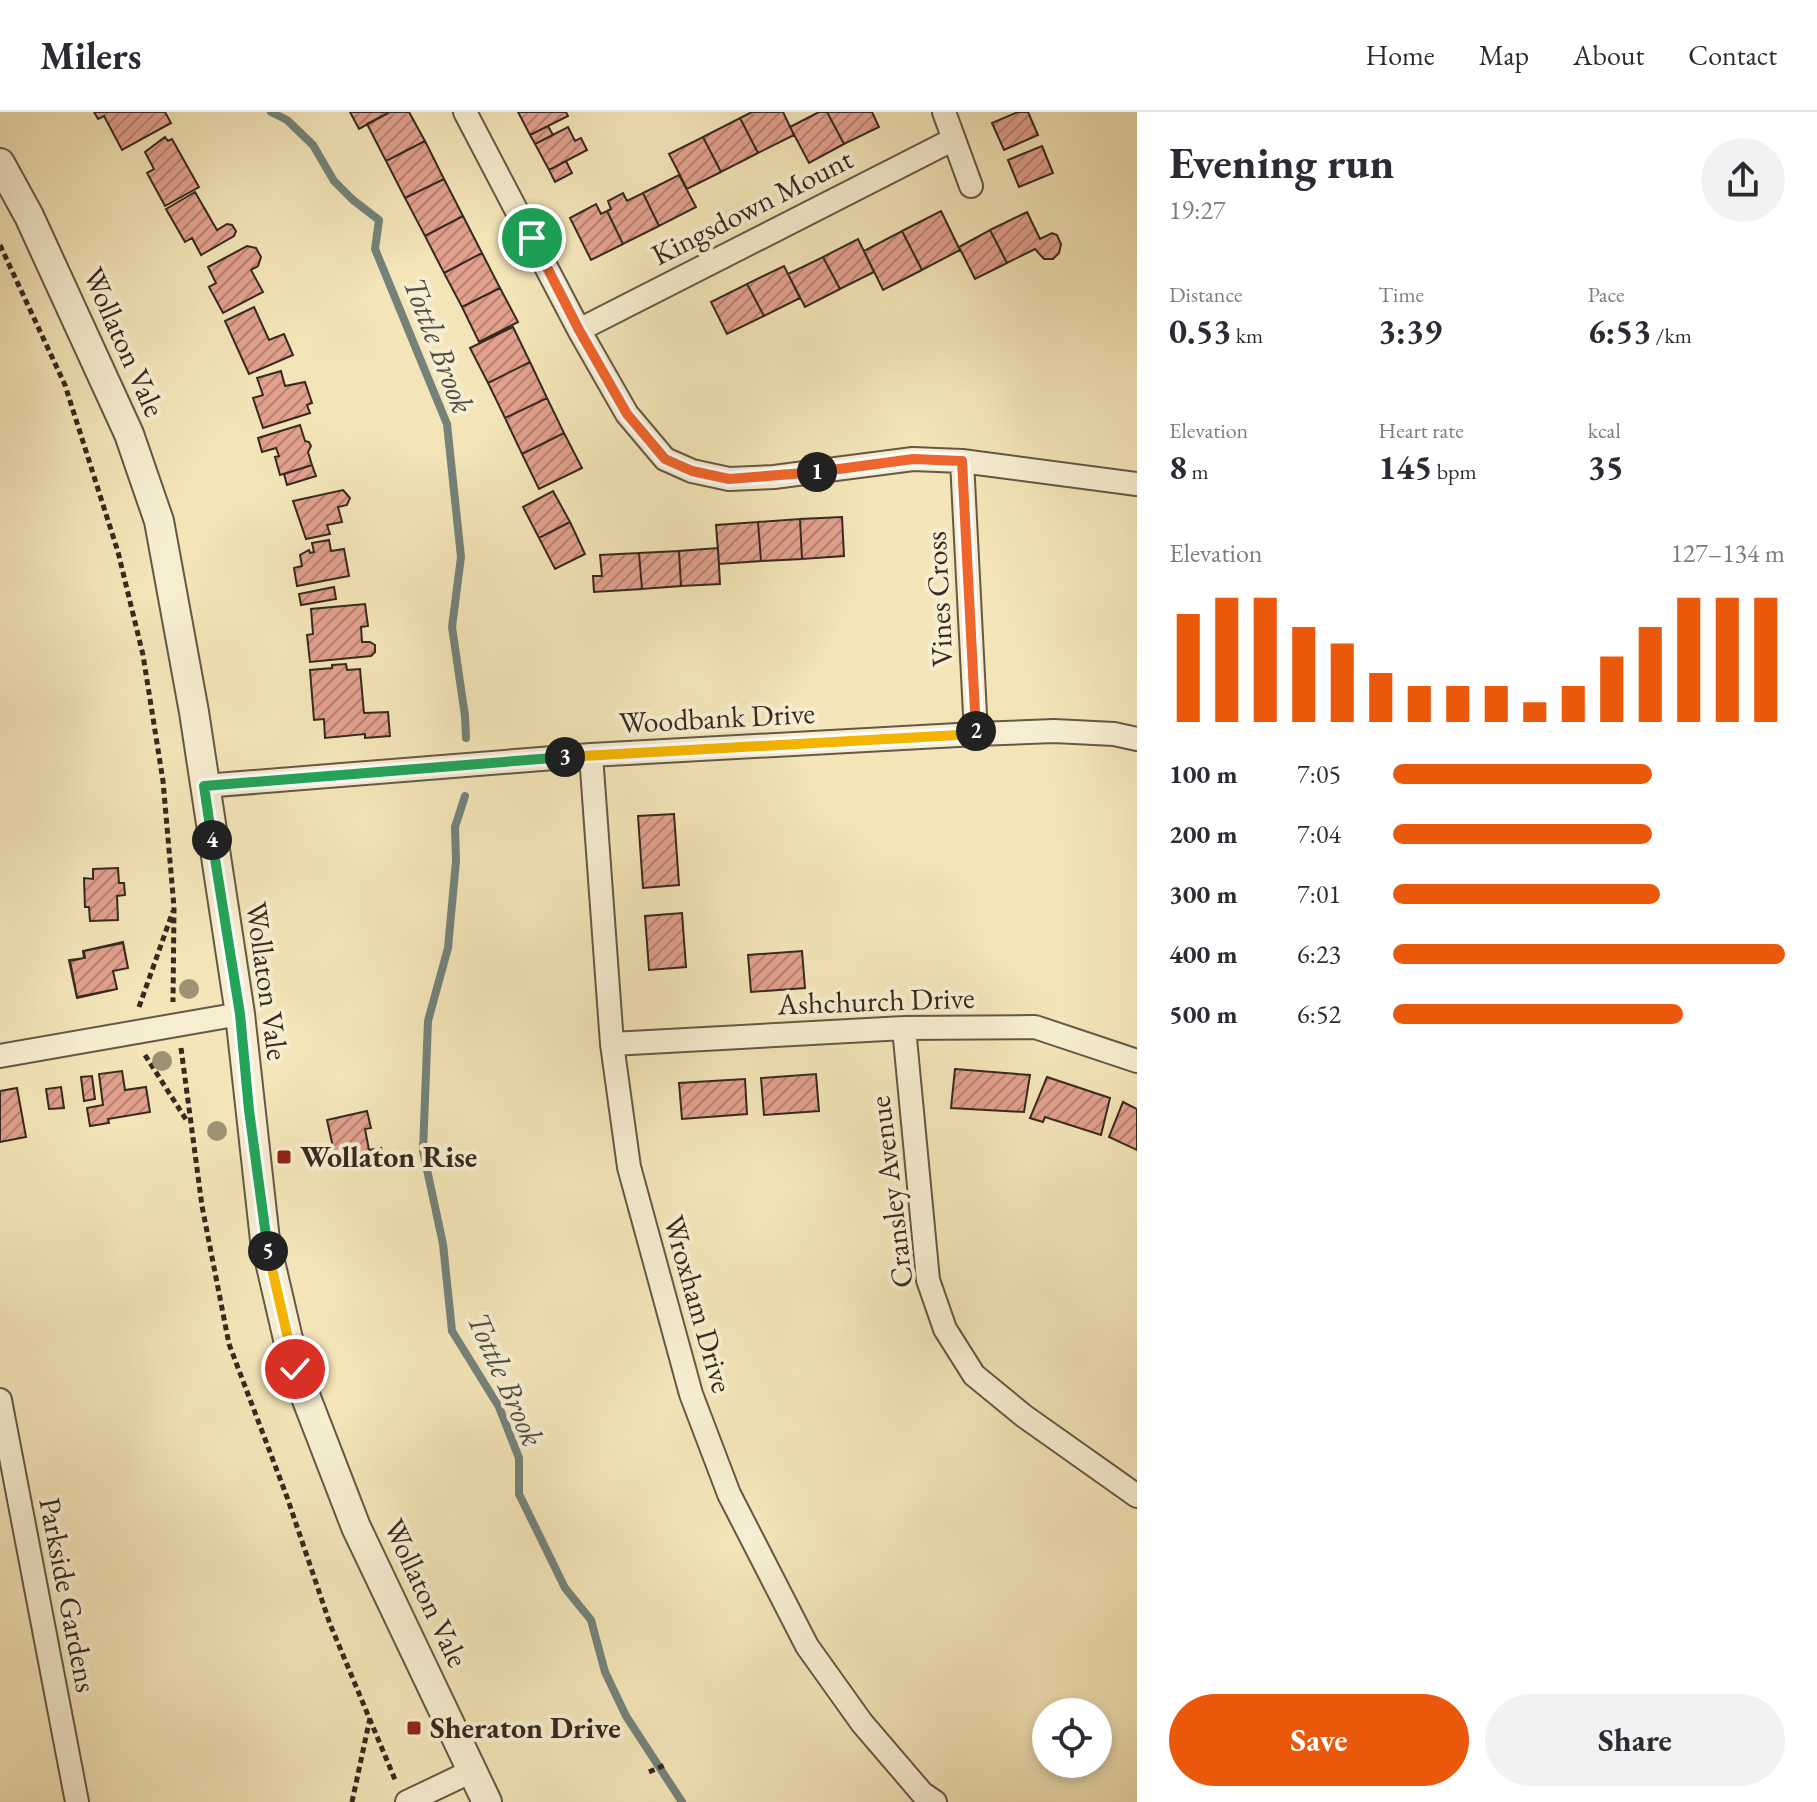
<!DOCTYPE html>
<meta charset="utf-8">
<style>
body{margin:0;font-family:"EB Garamond",serif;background:#f2f2f3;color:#2b2b33;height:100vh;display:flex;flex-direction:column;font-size:30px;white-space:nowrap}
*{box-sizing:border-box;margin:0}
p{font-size:26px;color:#7c7c81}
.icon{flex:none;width:44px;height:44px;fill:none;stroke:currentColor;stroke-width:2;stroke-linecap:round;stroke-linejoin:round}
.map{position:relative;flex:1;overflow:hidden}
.sheet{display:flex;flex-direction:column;background:#fff;width:680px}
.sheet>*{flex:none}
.fabs{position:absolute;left:1032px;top:1586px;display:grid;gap:16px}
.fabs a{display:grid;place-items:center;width:80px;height:80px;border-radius:50%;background:#fff;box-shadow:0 4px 12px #0003;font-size:40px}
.pin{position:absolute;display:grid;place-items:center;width:68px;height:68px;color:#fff;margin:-34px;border:4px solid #fff;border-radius:50%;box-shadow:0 2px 8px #0007}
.km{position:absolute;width:40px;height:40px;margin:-20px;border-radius:50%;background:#222;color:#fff;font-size:22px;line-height:40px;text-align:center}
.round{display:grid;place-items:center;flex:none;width:84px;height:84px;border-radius:42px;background:#f2f2f3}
.overview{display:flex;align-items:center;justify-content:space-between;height:136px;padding:0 32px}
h1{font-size:44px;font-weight:700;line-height:60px}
.metrics{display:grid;grid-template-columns:repeat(3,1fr);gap:12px;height:136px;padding:8px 32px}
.metrics div{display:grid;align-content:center}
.metrics b{font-size:34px;font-weight:700}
.metrics small{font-size:22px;font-weight:400}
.metrics p{font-size:22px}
.chart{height:224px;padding:16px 32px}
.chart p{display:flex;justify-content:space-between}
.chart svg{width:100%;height:144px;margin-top:8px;stroke:#ea580c;stroke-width:6}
.cta{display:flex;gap:16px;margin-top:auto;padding:16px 32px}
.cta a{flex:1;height:92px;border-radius:48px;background:#ea580c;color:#fff;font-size:32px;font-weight:700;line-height:92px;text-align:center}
.cta a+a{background:#f2f2f3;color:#2b2b33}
ul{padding:0 32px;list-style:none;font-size:26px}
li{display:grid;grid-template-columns:128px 96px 1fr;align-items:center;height:60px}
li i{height:20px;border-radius:10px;background:#ea580c}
header{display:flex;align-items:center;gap:48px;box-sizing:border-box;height:112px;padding:0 40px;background:#fff;border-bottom:2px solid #e1e1e2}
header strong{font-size:38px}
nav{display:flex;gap:44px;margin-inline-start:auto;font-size:28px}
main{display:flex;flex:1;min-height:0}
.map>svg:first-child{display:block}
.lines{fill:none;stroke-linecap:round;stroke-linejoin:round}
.stream{stroke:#74827a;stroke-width:8}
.building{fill:url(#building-hatch);stroke:#36291f;stroke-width:2}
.minor-casing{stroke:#655845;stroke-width:26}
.tertiary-casing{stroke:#655845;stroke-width:32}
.path{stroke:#36291f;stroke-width:5;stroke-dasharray:6 4;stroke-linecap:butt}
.minor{stroke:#f7eed1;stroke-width:22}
.tertiary{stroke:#f7eed1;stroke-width:28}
.tree{fill:#9d9374}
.split-1-casing{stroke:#fff;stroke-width:16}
.split-2-casing{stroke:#fff;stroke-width:16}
.split-3-casing{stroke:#fff;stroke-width:16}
.split-4-casing{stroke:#fff;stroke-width:16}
.split-5-casing{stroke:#fff;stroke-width:16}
.split-6-casing{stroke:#fff;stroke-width:16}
.split-1{stroke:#f0652b;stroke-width:10}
.split-2{stroke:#f0652b;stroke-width:10}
.split-3{stroke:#f5b400;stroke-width:10}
.split-4{stroke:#22a559;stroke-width:10}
.split-5{stroke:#22a559;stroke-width:10}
.split-6{stroke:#f5b400;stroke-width:10}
.poi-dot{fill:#8f2418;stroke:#f7eed1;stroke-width:3}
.labels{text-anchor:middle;stroke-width:8;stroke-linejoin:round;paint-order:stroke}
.street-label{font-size:30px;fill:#36291f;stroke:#f7eed1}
.poi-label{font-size:30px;font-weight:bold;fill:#36291f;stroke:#f7eed1;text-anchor:start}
.water-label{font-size:32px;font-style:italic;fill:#504e45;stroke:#f7eed1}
</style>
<header>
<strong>Milers</strong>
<nav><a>Home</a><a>Map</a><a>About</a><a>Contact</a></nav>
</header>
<main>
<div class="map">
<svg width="1137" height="1690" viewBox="0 0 1137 1690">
<defs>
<pattern id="building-hatch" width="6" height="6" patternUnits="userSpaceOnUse" patternTransform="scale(2)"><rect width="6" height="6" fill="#e2a08d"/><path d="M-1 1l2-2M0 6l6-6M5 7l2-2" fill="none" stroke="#b88273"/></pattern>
</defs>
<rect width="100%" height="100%" fill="#f3e5b8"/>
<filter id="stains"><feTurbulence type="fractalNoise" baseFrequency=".0025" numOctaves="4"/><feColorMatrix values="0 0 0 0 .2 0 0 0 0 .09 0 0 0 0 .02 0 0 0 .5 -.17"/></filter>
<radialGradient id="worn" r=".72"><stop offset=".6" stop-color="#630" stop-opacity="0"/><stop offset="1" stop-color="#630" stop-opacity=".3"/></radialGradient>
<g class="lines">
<path class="stream" d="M271,0l16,8 26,25 21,36 19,19 26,20 -4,29 72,175 14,133 -9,70 13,89 1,22
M465,684l-10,31 1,34 -8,87 -20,73 -5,130 20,93 9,87 47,76 20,51v36l46,94 26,32 14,52 21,44 56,86"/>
</g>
<path class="building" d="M94,0h71l6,11 -49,27 -18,-34 -6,3z
M350,0h40l-31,17z
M390,0h19l16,29 -39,20 -19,-37z
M518,0h48l2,4 -38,19z
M752,0h31l11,23 -36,18 -18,-35z
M819,0h8l17,32 -35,19 -19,-36z
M827,0h45l7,15 -35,17z
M1018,0h10l10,23 -34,15 -12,-27z
M740,6l18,35 -37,19 -18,-35z
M548,14l5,9 -18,9 -5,-9z
M568,15l7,14 6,-3 6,12 -38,20 -14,-26z
M165,25l3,4 4,-2 27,48 -34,19 -18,-33 7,-4 -9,-17z
M703,25l18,35 -34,17 -18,-35z
M425,29l19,38 -39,19 -19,-37z
M1042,34l11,27 -34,14 -11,-27z
M566,49l6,12 -17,9 -6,-12z
M679,63l17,32 -37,19 -16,-33z
M444,67l19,37 -38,20 -20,-38z
M195,80l22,38 10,-6 5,1 4,6 -2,5 -33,19 -9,-17 -7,4 -19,-33z
M623,81l4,8 16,-8 16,33 -36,18 -16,-33 4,-2 -3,-8z
M596,92l5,10 6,-3 16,33 -32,16 -21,-42z
M941,99l19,39 -38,20 -20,-39z
M1027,100l13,27 12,-6 5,2 4,9 -2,9 -6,6h-9l-9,-10 -28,14 -17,-33z
M463,104l19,37 -38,20 -19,-37z
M990,118l17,33 -32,16 -16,-32z
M902,119l20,39 -39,20 -19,-39z
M858,127l16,33 -34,17 -17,-32z
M247,134l9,2 5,9 -3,9 -7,4 12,22 -40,21 -14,-26 7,-4 -8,-16z
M482,141l18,35 -38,19 -18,-34z
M823,145l17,32 -35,18 -17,-33z
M784,154l16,32 -36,18 -17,-32z
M747,172l17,32 -37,18 -16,-32z
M500,176l18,34 -39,20 -17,-35z
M254,195l15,33 15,-6 9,21 -44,19 -24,-53z
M513,215l17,35 -42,21 -18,-35z
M530,250l17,36 -42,20 -17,-35z
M281,259l4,15 20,-4 7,21 -5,2 3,8 -47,15 -10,-30 10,-3 -6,-17z
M547,286l17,35 -42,21 -17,-36z
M300,313l5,16 4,1 2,4 -3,6 4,13 -32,10 -5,-18 4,-1 -3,-8 -14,4 -4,-14z
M564,321l18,35 -43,21 -17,-35z
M312,353l4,11 -29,9 -3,-11z
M343,378l7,8 -3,7 -9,2 4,15 -15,3 3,9 -24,5 -13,-38z
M553,379l17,31 -31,16 -16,-31z
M842,405l2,39 -42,3 -2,-40z
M800,407l2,40 -41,2 -3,-39z
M570,410l15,32 -30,15 -16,-31z
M758,410l3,39 -42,3 -3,-39z
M329,428l2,11 13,-2 5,27 -52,10 -3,-18 8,-2 -2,-11 9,-5 1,3 4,-1 -2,-9z
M718,436l2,36 -39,2 -2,-35z
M679,439l2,35 -39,3 -3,-36z
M639,441l3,36 -48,3 -1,-16h9l-2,-21z
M334,475l2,12 -35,6 -2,-11z
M365,492l3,22 -7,1 1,15h8l5,3v7l-4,4 -61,6 -3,-27 6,-1 -2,-25z
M346,552l1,6 13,-1 4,44 24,-1 2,24 -25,2v-4l-40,4 -1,-19 -10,1 -4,-50 22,-2v-3z
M674,702l5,71 -36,3 -5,-72z
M118,756l1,15h5l1,12 -8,1 1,24 -28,1 -1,-14h-4l-1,-29 9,1v-10z
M682,801l4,54 -37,3 -4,-54z
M123,830l5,26 -15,3 4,18 -40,8 -7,-36 14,-3 -1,-7z
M123,831l5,25 -15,3 4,18 -40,9 -8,-38 16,-2 -1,-7z
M802,839l3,37 -54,4 -3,-37z
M955,957l75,6 -6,37 -73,-4z
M122,959l3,19 21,-3 4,25 -42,7 1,4 -19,3 -3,-18 16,-3 -4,-31z
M816,962l3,37 -55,4 -3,-37z
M92,964l3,23 -11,2 -3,-24z
M1047,965l63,21 -9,37 -56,-18 -2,5 -13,-4z
M745,967l2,35 -65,5 -3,-36z
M61,975l3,21 -15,1 -3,-20z
M17,976l9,49 -26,5v-51z
M1123,990l14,7v41l-28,-13z
M367,999l4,17 -6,1 4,21 12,-2 2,7 -46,10 -10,-45z"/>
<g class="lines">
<defs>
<path id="minor" d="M465,0l114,218 48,84 38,45 27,12 37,8 45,-2 139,-18 49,2 175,23
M944,0l27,74
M579,218l375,-191
M962,349l14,273
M591,643l21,289 17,123 62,227 38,100 78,152 55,77 60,70 13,9
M204,674l387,-31 385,-21 78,-3 60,3 23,5
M904,916l24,252 17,49 29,46 50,41 113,80
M612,932l292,-16 131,-1 102,34
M0,944l240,-42
M0,1288l77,402
M407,1690l65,-31"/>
<path id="tertiary" d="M0,51l29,53 100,218 30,87 35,191 46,302 25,226 30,129 61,158 131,275"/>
</defs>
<use href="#minor" class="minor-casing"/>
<use href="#tertiary" class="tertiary-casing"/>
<path class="path" d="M0,133l65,140 53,167 25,103 20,126 11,126 -1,95
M139,895l34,-96
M181,936l21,158 27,138 58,153 43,127 66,158
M145,943l42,66
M649,1660l18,-8
M352,1690l18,-84"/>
<use href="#minor" class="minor"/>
<use href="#tertiary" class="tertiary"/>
</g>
<g class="tree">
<circle cx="189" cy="877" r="10"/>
<circle cx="162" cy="949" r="10"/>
<circle cx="217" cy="1019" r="10"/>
</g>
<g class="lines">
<defs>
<path id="split-1" d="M532,126l47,92 48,84 38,45 27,12 37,8 88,-7"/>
<path id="split-2" d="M817,360l96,-13 49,2 14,270"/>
<path id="split-3" d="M565,645l411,-23v-3"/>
<path id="split-4" d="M212,728l-8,-54 361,-29"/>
<path id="split-5" d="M212,728l28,174 9,96 19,141"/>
<path id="split-6" d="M268,1139l27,118"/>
</defs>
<use href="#split-1" class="split-1-casing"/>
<use href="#split-2" class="split-2-casing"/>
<use href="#split-3" class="split-3-casing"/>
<use href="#split-4" class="split-4-casing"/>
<use href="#split-5" class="split-5-casing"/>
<use href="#split-6" class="split-6-casing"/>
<use href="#split-1" class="split-1"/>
<use href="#split-2" class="split-2"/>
<use href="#split-3" class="split-3"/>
<use href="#split-4" class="split-4"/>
<use href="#split-5" class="split-5"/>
<use href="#split-6" class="split-6"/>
</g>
<g class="poi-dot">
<rect x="276" y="1037" width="16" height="16" rx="4"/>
<rect x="406" y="1608" width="16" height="16" rx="4"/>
</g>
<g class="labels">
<g class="street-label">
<text transform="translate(752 95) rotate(-27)" y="10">Kingsdown Mount</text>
<text transform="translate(124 230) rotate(66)" y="10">Wollaton Vale</text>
<text transform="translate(939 487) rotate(-93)" y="10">Vines Cross</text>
<text transform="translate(717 606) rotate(-3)" y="10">Woodbank Drive</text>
<text transform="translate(267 869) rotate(82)" y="10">Wollaton Vale</text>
<text transform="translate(876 889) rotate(-2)" y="10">Ashchurch Drive</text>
<text transform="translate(891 1080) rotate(-97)" y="10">Cransley Avenue</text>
<text transform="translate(698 1192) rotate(74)" y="10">Wroxham Drive</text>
<text transform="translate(426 1481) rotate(65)" y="10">Wollaton Vale</text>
<text transform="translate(68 1483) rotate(79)" y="10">Parkside Gardens</text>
</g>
<g class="poi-label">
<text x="300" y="1055">Wollaton Rise</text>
<text x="430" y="1626">Sheraton Drive</text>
</g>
<g class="water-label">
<text transform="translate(439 233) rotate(69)" y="11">Tottle Brook</text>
<text transform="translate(506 1267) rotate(66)" y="11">Tottle Brook</text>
</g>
</g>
<rect width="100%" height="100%" filter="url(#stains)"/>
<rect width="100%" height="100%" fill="url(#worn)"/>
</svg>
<div class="fabs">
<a><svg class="icon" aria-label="locate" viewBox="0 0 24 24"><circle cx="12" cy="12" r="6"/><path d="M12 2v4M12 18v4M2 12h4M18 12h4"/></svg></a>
</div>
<div class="pin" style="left:532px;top:126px;background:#1e9e55"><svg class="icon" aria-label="arrive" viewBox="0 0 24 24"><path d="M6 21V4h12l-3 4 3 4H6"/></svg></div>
<div class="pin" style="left:295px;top:1257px;background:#d93025"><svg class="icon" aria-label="check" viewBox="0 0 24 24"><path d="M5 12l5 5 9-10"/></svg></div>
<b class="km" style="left:817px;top:360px">1</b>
<b class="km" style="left:976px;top:619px">2</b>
<b class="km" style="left:565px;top:645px">3</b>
<b class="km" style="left:212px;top:728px">4</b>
<b class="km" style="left:268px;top:1139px">5</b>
</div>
<section class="sheet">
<div class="overview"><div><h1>Evening run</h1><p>19:27</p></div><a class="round"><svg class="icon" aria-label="share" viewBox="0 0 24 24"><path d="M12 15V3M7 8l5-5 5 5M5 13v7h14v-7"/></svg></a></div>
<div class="metrics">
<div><p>Distance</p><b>0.53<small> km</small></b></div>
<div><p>Time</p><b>3:39</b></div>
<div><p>Pace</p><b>6:53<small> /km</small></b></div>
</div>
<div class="metrics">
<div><p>Elevation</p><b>8<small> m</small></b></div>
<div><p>Heart rate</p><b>145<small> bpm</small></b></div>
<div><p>kcal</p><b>35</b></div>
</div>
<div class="chart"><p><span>Elevation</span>127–134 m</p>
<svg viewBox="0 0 160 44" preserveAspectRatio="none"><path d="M5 44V11M15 44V6M25 44V6M35 44V15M45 44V20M55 44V29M65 44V33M75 44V33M85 44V33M95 44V38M105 44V33M115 44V24M125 44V15M135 44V6M145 44V6M155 44V6"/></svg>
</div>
<ul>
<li><b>100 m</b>7:05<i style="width:66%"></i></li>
<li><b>200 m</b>7:04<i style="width:66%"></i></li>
<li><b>300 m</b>7:01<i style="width:68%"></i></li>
<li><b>400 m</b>6:23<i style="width:100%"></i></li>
<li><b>500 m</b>6:52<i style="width:74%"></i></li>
</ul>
<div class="cta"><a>Save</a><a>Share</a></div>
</section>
</main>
